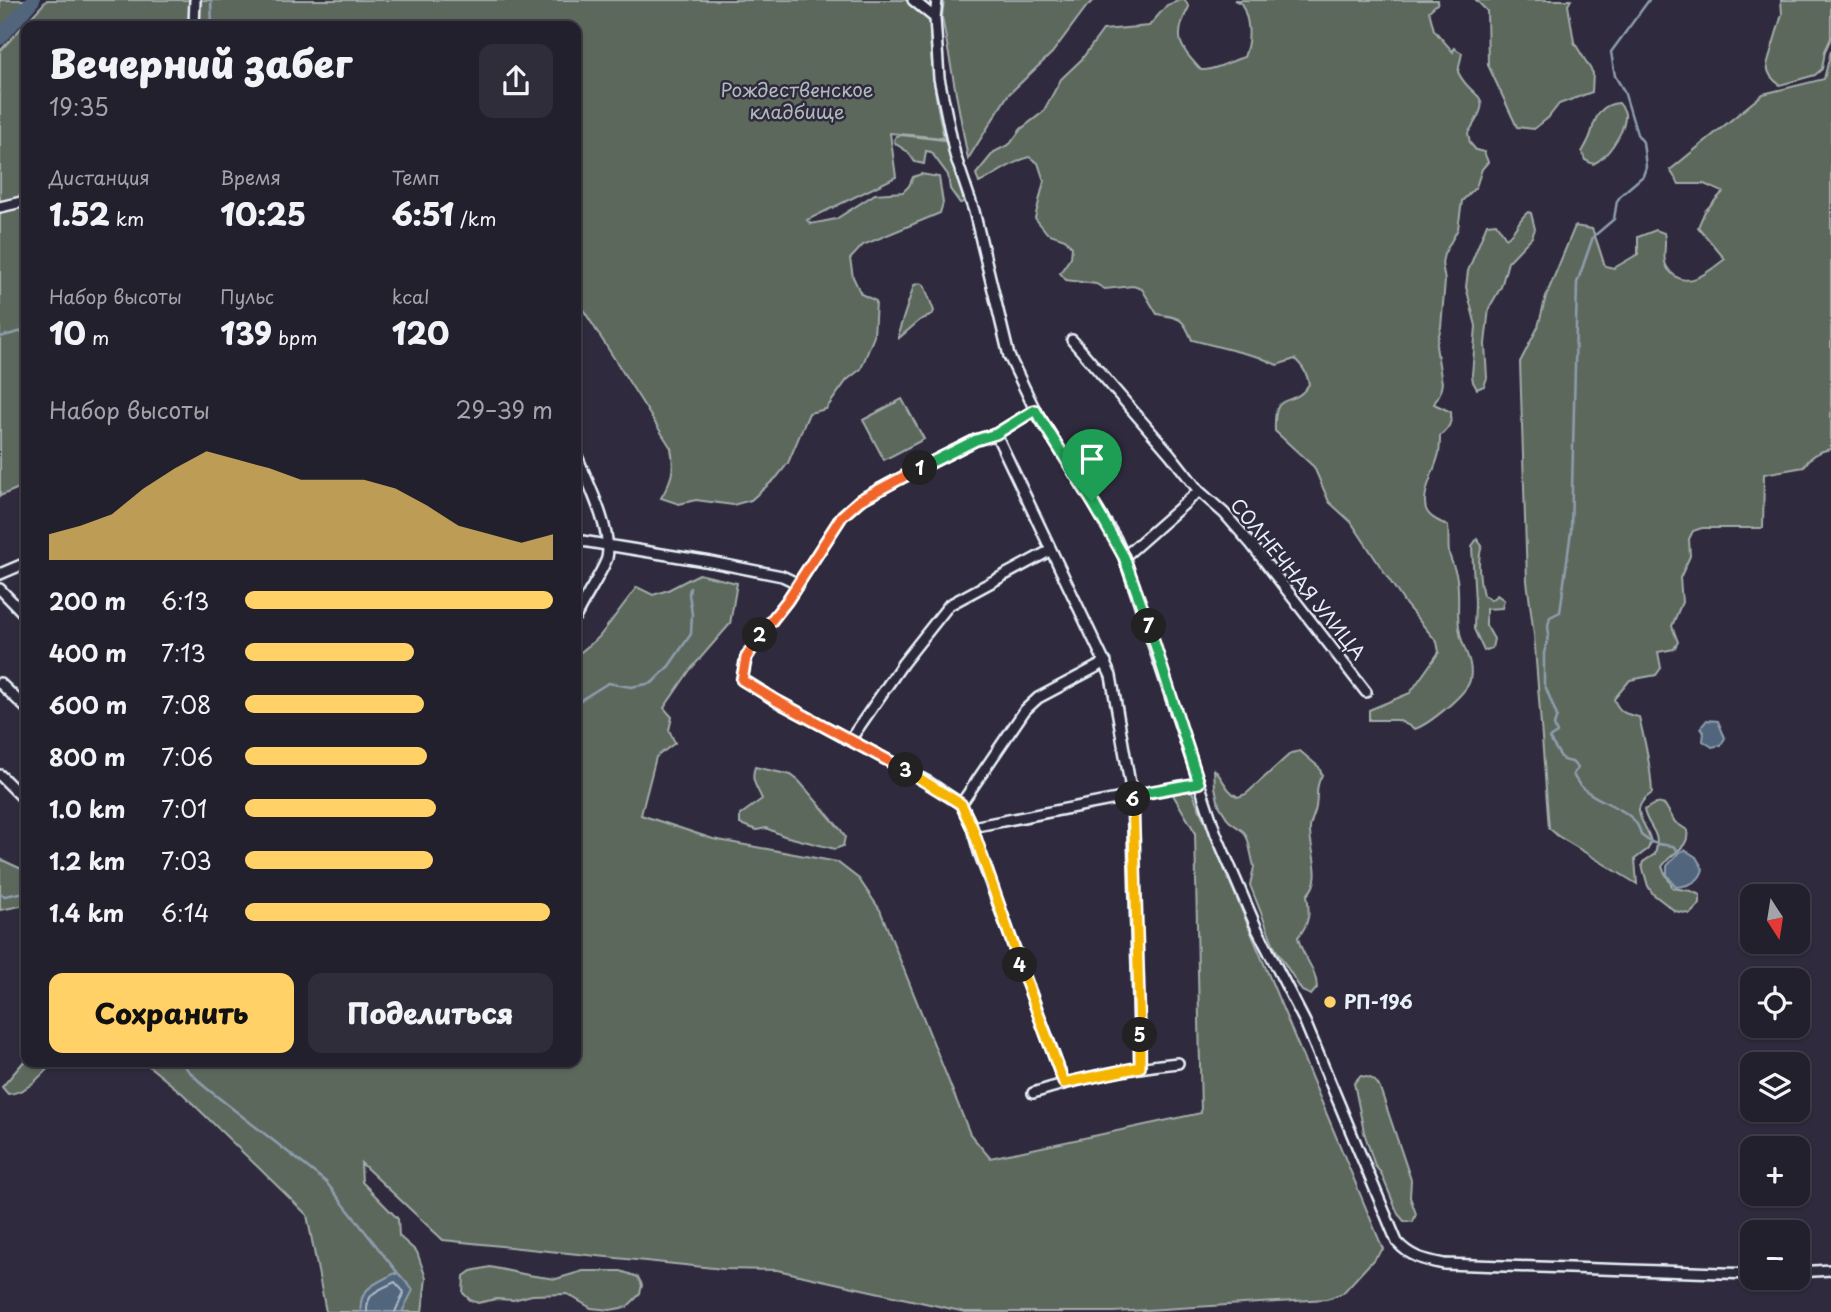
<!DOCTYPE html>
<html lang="ru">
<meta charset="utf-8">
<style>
body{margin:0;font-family:"Playpen Sans",sans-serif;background:#2f2d3a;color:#f1f3f6;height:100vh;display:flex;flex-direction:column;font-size:26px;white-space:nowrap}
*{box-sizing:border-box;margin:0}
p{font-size:23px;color:#a3a3aa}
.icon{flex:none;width:38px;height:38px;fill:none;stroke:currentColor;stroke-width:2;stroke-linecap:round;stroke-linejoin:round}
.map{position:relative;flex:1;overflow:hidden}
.side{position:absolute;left:21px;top:21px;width:560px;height:1046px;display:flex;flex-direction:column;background:#23202e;border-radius:14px;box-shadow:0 2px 5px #0004,0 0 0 2px #403e4a}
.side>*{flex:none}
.needle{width:46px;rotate:168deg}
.controls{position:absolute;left:1740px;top:884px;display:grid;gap:14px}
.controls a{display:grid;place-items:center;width:70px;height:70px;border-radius:14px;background:#23202e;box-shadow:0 2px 5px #0004,0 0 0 2px #403e4a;font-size:35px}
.pin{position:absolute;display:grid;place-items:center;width:60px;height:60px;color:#fff;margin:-72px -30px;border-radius:50% 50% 50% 0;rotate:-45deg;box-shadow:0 0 7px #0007}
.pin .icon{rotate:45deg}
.km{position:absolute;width:35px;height:35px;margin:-18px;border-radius:50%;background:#222;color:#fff;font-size:19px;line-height:35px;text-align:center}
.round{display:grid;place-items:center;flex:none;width:74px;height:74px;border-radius:14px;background:#2f2d3a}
.headline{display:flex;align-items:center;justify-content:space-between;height:119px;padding:0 28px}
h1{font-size:38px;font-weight:800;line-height:52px}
.metrics{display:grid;grid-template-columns:repeat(3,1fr);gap:10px;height:119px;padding:7px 28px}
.metrics div{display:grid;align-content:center}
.metrics b{font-size:30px;font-weight:800}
.metrics small{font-size:19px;font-weight:400}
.metrics p{font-size:19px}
.chart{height:196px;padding:14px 28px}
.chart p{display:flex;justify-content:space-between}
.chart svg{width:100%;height:126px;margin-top:7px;fill:#ffd166;opacity:.7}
.primary-button{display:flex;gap:14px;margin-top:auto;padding:14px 28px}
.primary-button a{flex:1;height:80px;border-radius:14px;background:#ffd166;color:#111;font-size:28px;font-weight:800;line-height:80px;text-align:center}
.primary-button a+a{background:#2f2d3a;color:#f1f3f6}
ul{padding:0 28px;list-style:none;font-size:23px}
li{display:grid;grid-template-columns:112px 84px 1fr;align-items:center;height:52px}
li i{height:18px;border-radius:9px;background:#ffd166}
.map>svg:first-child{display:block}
.green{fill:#5d685c;stroke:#a2acaa;stroke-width:2}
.water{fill:#51657c;stroke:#8d9dae;stroke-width:2}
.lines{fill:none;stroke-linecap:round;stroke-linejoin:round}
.shore{stroke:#acb9c6;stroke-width:2}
.stream{stroke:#8d9dae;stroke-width:2.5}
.river{stroke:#51657c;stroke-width:14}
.minor-casing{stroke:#e8f1f8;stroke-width:14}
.minor{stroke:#2f2a3d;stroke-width:9}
.split-1-casing{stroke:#fff;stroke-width:14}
.split-2-casing{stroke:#fff;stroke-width:14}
.split-3-casing{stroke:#fff;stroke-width:14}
.split-4-casing{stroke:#fff;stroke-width:14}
.split-5-casing{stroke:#fff;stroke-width:14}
.split-6-casing{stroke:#fff;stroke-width:14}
.split-7-casing{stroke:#fff;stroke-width:14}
.split-8-casing{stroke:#fff;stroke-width:14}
.split-1{stroke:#22a559;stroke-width:9}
.split-2{stroke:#f0652b;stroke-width:9}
.split-3{stroke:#f0652b;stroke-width:9}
.split-4{stroke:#f5b400;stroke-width:9}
.split-5{stroke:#f5b400;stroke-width:9}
.split-6{stroke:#f5b400;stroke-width:9}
.split-7{stroke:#22a559;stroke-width:9}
.split-8{stroke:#22a559;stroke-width:9}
.poi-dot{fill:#ffd166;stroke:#2f2a3d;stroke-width:2.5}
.labels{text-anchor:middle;stroke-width:5;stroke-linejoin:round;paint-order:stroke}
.park-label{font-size:19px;fill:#b0baba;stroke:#2f2a3d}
.street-label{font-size:19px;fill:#e8f1f8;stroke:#2f2a3d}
.poi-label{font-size:19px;font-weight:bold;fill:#e8f1f8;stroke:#2f2a3d;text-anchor:start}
</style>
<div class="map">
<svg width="1831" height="1312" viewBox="0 0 1831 1312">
<rect width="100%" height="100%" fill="#2f2a3d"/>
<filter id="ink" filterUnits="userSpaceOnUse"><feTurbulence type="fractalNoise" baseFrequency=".0143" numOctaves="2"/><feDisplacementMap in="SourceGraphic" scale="14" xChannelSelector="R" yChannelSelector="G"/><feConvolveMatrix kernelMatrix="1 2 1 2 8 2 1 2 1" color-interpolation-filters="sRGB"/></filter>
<g filter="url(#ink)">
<path class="green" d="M0,0h27l-27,32z
M47,0h884c-3,45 3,94 13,138l-54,-5 6,44 -89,43 4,4 25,-5 39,-25 28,-2 6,-6 4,-9 8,-3 18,3 4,26 -3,10 -77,32 -13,14 3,18 8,17 15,7 -2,35 -13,33 -14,11 -21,29 -17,4 -21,50 -11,14 -26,23 -18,5 -37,-5 -17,4 -18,-6c11,-19 14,-28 10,-50l-92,-145 -3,1v-278h-550v459l-26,11v-445z
M944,0h151l-8,6 -35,47 -44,42 -40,64 -26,-142z
M1181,0h4l4,7c-17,31 -9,40 12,63 13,1 29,-9 43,-13 7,-17 6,-37 -3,-54l-7,-3h204l-1,4 -8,7 5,19 19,22 1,-4 8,5 -4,19c15,31 39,18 10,61l2,10 6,7 8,2 4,10 -6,7 -6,18 -14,14 -4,28 -14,25 -2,9 3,18 -4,46 -5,19 6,37 -2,10 -6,11 17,8c1,11 -2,16 -11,24 0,5 0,11 -1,17 -3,15 -18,40 -13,56 3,9 15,13 22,17 1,9 0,19 1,27 2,9 7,17 8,26 3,18 -1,36 3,54 3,17 14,28 10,47 -3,14 -41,44 -55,49l-17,-9h-29v-10l41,-17 29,-41 -2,-10 -31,-37 -55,-83 -22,-20 -15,-35 -39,-36c-2,-45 18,-20 34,-47 -2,-11 -6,-17 -14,-25l-18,6 -18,-8 -67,-17c-9,-22 -11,-22 -35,-26l-15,-25 -9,-3 -28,3 -9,-5 -30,-4 -6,-7 11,-16 1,-10 -7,-8 -18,-6 -12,-15 9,-37 -6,-18 -9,-6c-18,5 -33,18 -50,26l-3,-9 18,-22 16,-8 11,-15 22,-17 18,-33 20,-19 22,-30 46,-4 18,-21z
M1476,0h95l-3,5 6,37 19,31 -1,19 -33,12 -11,14 -14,11 -17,-2 -29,-62 -1,-54z
M1781,0h50v38l-6,13 -3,18 -7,6 -35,10c-7,-5 -12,-10 -13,-20l15,-51z
M1831,51v398c-12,2 -21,7 -27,18l-40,7 -1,54h-61l-9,3 -4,8 1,17 -10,22 2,24 -10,24 6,16 -4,7 -16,3 3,16 -5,7 -26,5 -16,19c5,14 12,15 25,18 6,25 12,50 13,76 -26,18 -6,27 -1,49l-3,7 -13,10 2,25 -79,-48 -9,-8 -15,-193 -7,-54 -7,-219 18,-35 8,-31 29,-70 17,3c6,13 8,24 13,37l9,2 24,-14v-17l18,-7 8,3c3,10 -1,19 1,29 1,6 5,10 10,14 17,12 36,-7 50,-17l-27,-32 7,-16 18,-19 -19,-8h-25l-9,-14 93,-76 61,-15z
M1619,103c4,5 7,9 6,15 -2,16 -18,40 -32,46l-8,-4 -3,-8c4,-7 9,-15 10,-22 4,-15 10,-26 27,-27z
M901,135l43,5 5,7 15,55 -4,1 -10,-14 -2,-14 -17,-23 -5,-1 -2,13 -9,-2 -7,-10 -12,-8 -2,-4 2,-4z
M1528,212l3,1 4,16 -3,8 -24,25 -7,25 -12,21 -4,36 2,34 -3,8 -7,3 -4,-7 -1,-7 4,-49 -10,-39 2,-16 19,-47 9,-1 10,15c11,-7 12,-19 22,-26z
M921,283l3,2 10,26 -2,4 -12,5 -21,18v-7l15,-46z
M902,399l22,40 -40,21 -21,-40z
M1477,539l5,7c-5,14 -3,34 1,49l8,5 6,-5 7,5 -2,8 -16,1v16l8,14 -2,9 -8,3 -10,-22 1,-26 -3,-57z
M699,574l38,9 -7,41 -40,46 -26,38 8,9 -3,13 6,13 -19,14 -15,58 72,24 124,23 22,17 21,31 90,224 20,24 211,-45 -6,-281 -23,-39 20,-2 191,458 -40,44 -16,6 -213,13h-149l-188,-42 -54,-1 -280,-29 -82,-77 1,19 36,37 1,17 18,16 9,26 -4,34h-20l-5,-40c-19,11 -39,15 -36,40h-35l-19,-97 -124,-121 -39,-32h432v-406l23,-19 38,-50 16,8 15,-5z
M1300,751l19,16 3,8c-7,12 -4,20 -6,32 -1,7 -5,13 -6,21 -1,22 15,50 -3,67 3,17 3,28 -9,42 3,19 19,31 19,51l-6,7 -9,-4 -27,-43 -25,-63 4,-18 -6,-27 -4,-8 -15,-11 -10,-16 -4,-18 -1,-18c9,9 12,22 24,28l8,-3 45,-41z
M755,767l36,8 8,6 42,49 4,7 -2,9 -8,3 -51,-13 -18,-8 -9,2 -17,-6v-9l22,-16c-5,-12 -12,-19 -7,-32z
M1656,803l9,2 10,17 12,8c4,19 -17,22 -25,37l11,21 18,3 9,4v9l-10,10 -15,-3 -22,-17 -5,-8 -6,-21 1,-3 12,-8c7,-23 -7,-25 -11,-44z
M0,859l26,12v34l-26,5z
M26,1059v3h28c-14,14 -25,30 -46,32l-6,-7z
M1360,1076c12,1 17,4 21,15l30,89 -1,17 6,17 -3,8 -9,-1 -6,-7 -17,-41 -6,-7 -11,-34 -10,-49z
M490,1267l38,8 28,4 27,-8h38l17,6 4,8 -2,9 -13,13 -17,3 -19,-2 -24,-14 -35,1 -19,5 -17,-1 -18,4 -8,-3 -7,-7 1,-17 7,-5z"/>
<path class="water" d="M1707,720l11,1 7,17 -4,7 -9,2 -9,-6 1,-9 -3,-5z
M1685,850l11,7 7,12c-3,13 -14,17 -27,18l-9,-12v-9l12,-14z
M397,1272l16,18 -11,22h-41c-3,-25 17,-29 36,-40z"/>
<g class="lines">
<path class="shore" d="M367,1312c-1,-20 12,-22 28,-30l9,10 -9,20"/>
<path class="stream" d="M211,0l1,26
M1649,0l-38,52 4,24 9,15 13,43 6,8 3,25 -3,9 -21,18 -5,7 -3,18 -21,18 -16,46 -6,248 -11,81 -10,5 -2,9 1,9 -5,18v30l13,33 -3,9 3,8 -8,5 14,22 9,2 6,6 -5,6c12,31 63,29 68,61 11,10 18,9 32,11l6,6
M0,337l26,-7
M576,703l32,-20 23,4 21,-4 17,-17 22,-32 1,-20 -3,-20 1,-6
M0,894l5,2 21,-4
M180,1062l25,25 121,95 71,90 -1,2"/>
<path class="river" d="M0,38l33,-38"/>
<defs>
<path id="minor" d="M913,0l22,18
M937,0l-2,18 4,60 16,77 19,56 35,145 26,54 81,129 8,18 92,277 41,95 48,93 92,220c13,15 27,18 47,22l308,10
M194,26l1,-26
M0,207l26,-6
M1072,340l98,114 29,37 25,22 27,31 115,148
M1035,410l-39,24 -20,6 -79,40 -37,20 -18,16 -55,85 -27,35 -14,22 -4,21 35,22 153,82 31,21 11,23 7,25 85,231
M996,434l115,242 21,119 8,272
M576,454c10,24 37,78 31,104 -4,13 -24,43 -31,58
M576,540l135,22 71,14 17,8
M1124,557l75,-66
M0,574l26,-11
M0,589l26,27
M0,683l26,25
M850,740l53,-77 46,-58 102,-55
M0,775l26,26
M961,804l64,-94 13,-12 68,-36
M972,827l227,-44
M1033,1093c47,-15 95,-25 145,-30
M1797,1272l34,-2"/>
</defs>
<use href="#minor" class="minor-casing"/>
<use href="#minor" class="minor"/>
</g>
</g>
<g class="lines" filter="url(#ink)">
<defs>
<path id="split-1" d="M920,468l56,-28 20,-6 39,-24 57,91"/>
<path id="split-2" d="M760,635l27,-34 55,-85 18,-16 60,-32"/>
<path id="split-3" d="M760,635l-14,23 -4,22 35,21 129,69"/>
<path id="split-4" d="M906,770l55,34 11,23 48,138"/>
<path id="split-5" d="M1020,965l44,118 76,-16v-32"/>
<path id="split-6" d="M1133,799l7,236"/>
<path id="split-7" d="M1133,799l-1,-4 67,-12 -50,-157"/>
<path id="split-8" d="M1092,501l32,56 25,69"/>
</defs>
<use href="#split-1" class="split-1-casing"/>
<use href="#split-2" class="split-2-casing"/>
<use href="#split-3" class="split-3-casing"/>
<use href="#split-4" class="split-4-casing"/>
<use href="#split-5" class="split-5-casing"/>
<use href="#split-6" class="split-6-casing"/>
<use href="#split-7" class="split-7-casing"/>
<use href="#split-8" class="split-8-casing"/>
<use href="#split-1" class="split-1"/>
<use href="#split-2" class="split-2"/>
<use href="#split-3" class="split-3"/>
<use href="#split-4" class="split-4"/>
<use href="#split-5" class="split-5"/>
<use href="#split-6" class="split-6"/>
<use href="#split-7" class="split-7"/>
<use href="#split-8" class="split-8"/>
</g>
<circle class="poi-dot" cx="1330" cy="1002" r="7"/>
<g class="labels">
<g class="park-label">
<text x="797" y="97">Рождественское<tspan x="797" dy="22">кладбище</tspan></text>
</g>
<g class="street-label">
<text transform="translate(1298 579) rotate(51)" y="7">СОЛНЕЧНАЯ УЛИЦА</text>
</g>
<g class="poi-label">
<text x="1344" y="1009">РП-196</text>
</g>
</g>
</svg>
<div class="controls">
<a><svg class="needle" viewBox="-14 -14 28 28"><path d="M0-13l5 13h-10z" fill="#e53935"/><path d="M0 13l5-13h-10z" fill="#a3a3aa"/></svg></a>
<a><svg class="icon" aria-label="locate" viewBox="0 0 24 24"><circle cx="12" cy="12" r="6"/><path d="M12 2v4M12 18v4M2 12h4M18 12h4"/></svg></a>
<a><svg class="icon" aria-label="layers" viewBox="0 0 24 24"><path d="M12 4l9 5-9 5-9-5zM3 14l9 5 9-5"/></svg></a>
<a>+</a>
<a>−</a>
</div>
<div class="pin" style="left:1092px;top:501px;background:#1e9e55"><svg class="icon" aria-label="arrive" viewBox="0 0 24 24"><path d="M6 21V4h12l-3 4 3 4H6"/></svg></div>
<b class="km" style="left:920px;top:468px">1</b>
<b class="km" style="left:760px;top:635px">2</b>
<b class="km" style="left:906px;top:770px">3</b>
<b class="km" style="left:1020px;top:965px">4</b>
<b class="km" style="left:1140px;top:1035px">5</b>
<b class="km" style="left:1133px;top:799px">6</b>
<b class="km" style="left:1149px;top:626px">7</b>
<section class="side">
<div class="headline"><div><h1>Вечерний забег</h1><p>19:35</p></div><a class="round"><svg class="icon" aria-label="share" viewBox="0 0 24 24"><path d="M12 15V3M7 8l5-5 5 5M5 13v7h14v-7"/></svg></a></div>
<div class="metrics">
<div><p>Дистанция</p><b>1.52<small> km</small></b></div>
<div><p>Время</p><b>10:25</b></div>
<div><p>Темп</p><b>6:51<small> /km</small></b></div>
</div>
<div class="metrics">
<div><p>Набор высоты</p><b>10<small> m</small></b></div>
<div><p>Пульс</p><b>139<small> bpm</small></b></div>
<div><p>kcal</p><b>120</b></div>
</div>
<div class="chart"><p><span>Набор высоты</span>29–39 m</p>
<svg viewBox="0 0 160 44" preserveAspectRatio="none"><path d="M0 44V35L10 32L20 28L30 19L40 12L50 6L60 9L70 12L80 16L90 16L100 16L110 19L120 25L130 32L140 35L150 38L160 35V44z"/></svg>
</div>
<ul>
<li><b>200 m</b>6:13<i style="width:100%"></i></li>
<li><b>400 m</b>7:13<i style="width:55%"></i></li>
<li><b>600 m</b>7:08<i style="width:58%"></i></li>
<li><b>800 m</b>7:06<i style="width:59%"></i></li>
<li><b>1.0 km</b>7:01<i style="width:62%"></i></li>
<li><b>1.2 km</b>7:03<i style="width:61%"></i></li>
<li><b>1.4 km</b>6:14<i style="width:99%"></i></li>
</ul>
<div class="primary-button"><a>Сохранить</a><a>Поделиться</a></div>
</section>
</div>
